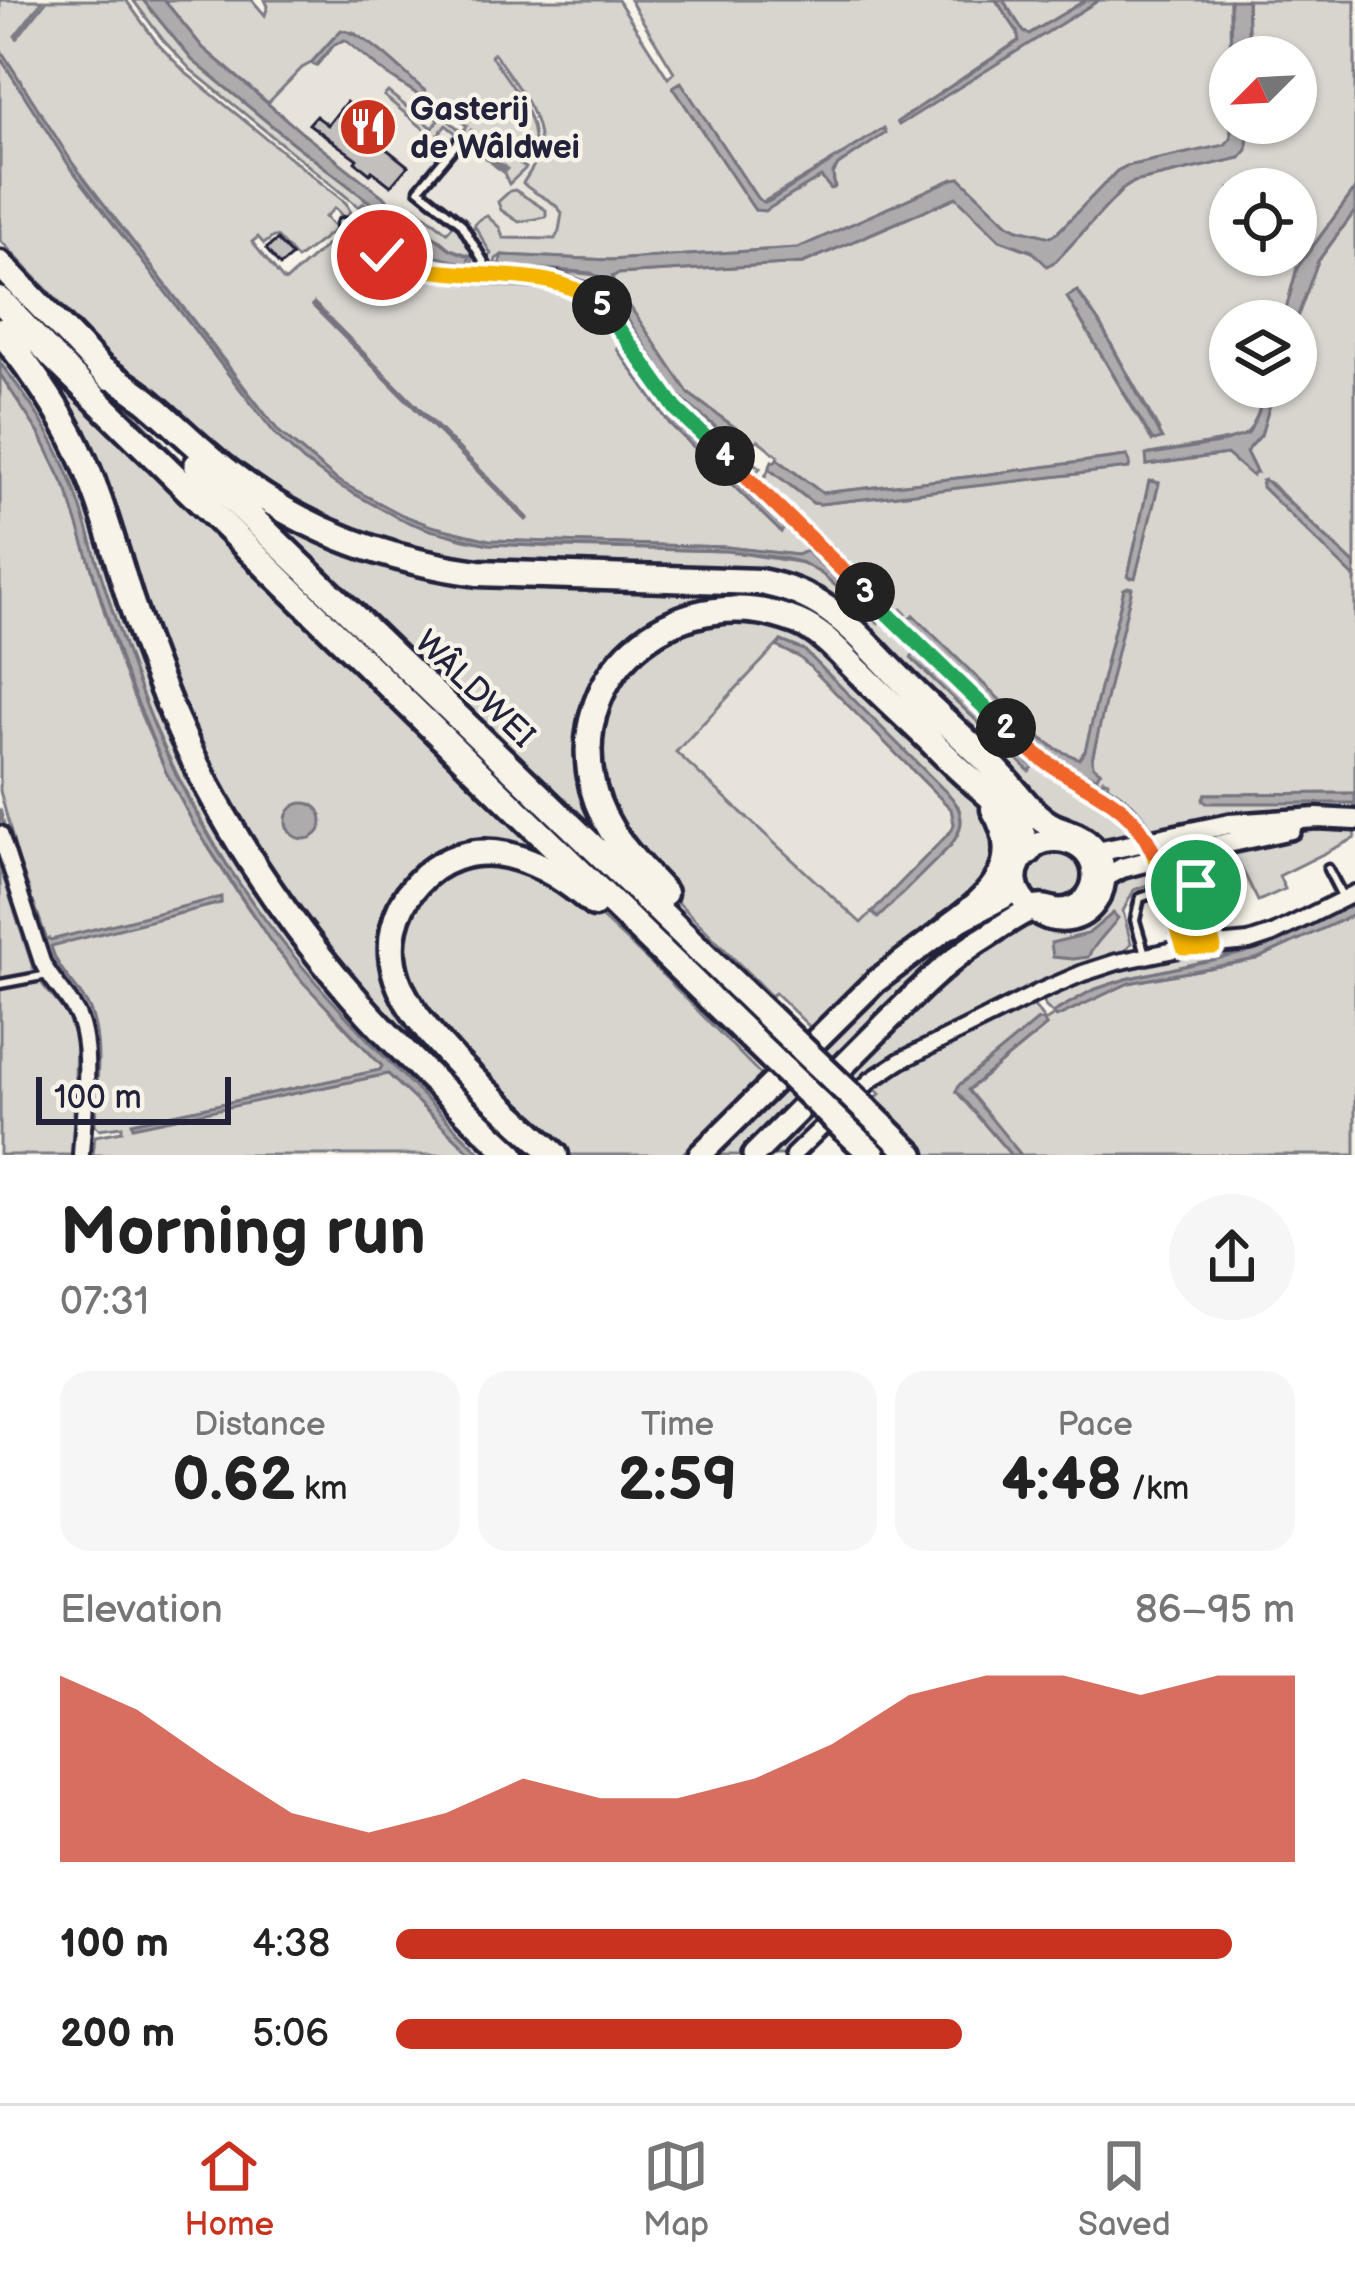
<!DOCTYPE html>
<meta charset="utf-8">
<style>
body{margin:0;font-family:"Balsamiq Sans",sans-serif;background:#f6f6f6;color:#222;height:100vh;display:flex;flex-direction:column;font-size:45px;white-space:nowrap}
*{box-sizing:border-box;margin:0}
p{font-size:39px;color:#767676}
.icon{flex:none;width:66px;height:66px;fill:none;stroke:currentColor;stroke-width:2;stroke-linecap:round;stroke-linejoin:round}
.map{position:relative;height:1155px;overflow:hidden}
.drawer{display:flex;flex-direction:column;background:#fff;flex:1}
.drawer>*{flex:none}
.needle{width:78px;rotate:246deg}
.buttons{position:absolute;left:1209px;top:36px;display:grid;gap:24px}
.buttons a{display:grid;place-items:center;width:108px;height:108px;border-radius:50%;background:#fff;box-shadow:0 3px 9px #0004;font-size:60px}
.scale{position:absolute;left:36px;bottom:30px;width:195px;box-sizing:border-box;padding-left:12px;border:6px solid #22223b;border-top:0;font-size:33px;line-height:42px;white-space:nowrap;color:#22223b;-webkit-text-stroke:9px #f7f3e8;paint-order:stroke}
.pin{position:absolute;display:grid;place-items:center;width:102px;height:102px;color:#fff;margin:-51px;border:6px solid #fff;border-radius:50%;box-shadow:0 3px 12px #0007}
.km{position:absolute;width:60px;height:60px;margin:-30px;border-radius:50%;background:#222;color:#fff;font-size:33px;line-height:60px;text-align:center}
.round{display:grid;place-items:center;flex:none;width:126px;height:126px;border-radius:63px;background:#f6f6f6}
.headline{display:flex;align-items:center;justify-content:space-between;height:204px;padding:0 60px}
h1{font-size:66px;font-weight:700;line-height:90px}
.figures{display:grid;grid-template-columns:repeat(3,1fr);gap:18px;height:204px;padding:12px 60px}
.figures div{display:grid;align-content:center;border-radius:30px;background:#f6f6f6;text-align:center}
.figures b{font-size:60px;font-weight:700}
.figures small{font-size:33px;font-weight:400}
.figures p{font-size:33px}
.chart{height:336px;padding:24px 60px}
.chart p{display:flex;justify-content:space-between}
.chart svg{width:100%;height:216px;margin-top:12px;fill:#c8321e;opacity:.7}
ul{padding:0 60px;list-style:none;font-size:39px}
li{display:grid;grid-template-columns:192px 144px 1fr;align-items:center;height:90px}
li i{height:30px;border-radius:15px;background:#c8321e}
.tabs{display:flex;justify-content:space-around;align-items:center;height:168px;border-top:3px solid #e0e0e0;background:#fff;font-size:33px;color:#767676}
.tabs a{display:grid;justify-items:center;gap:6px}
.tabs .selected{color:#c8321e}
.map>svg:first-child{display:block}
.built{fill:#e7e3db}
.green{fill:#d8d5cf;stroke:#7d7c85;stroke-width:3;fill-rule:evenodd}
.water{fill:#aeabad;stroke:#76747f;stroke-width:3}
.building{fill:#c2bfbd;stroke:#22223b;stroke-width:3}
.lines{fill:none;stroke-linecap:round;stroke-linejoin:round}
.lane-casing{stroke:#22223b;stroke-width:15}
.street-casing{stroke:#22223b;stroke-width:22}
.secondary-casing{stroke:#22223b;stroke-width:27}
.primary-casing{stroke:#22223b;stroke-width:30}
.highway-casing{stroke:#22223b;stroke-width:33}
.lane{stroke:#f7f3e8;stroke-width:6}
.street{stroke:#f7f3e8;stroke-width:14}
.secondary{stroke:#f7f3e8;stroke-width:18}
.primary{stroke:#f7f3e8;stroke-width:21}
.highway{stroke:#f7f3e8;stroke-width:24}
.highway-bridge-casing{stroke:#22223b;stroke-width:33;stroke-linecap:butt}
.highway-bridge{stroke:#f7f3e8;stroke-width:24}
.split-1-casing{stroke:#fff;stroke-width:24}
.split-2-casing{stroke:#fff;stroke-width:24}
.split-3-casing{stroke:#fff;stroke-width:24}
.split-4-casing{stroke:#fff;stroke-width:24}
.split-5-casing{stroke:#fff;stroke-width:24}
.split-6-casing{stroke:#fff;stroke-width:24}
.split-1{stroke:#f5b400;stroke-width:15}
.split-2{stroke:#f0652b;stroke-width:15}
.split-3{stroke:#22a559;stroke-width:15}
.split-4{stroke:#f0652b;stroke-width:15}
.split-5{stroke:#22a559;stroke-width:15}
.split-6{stroke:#f5b400;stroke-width:15}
.labels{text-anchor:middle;stroke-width:9;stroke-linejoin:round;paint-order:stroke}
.poi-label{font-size:33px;font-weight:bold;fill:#22223b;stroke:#f7f3e8;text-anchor:start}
.street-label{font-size:33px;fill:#22223b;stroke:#f7f3e8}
</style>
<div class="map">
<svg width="1355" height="1155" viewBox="0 0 1355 1155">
<rect width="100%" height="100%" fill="#f7f3e8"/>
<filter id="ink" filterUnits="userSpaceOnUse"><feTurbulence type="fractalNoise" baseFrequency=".00833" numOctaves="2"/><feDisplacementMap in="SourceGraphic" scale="24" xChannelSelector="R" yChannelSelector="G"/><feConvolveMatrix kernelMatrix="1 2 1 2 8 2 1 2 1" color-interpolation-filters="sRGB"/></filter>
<g filter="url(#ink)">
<path class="built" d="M341,40l19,11 43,36 16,9 3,-3 7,6 -2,3 34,30 6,-5 129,88 -19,30 -89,2 -16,9 -22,-7 -182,-146 34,-35 9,-5 5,3z
M778,647l21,10 10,9 137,136 7,15 -1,13 -6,9 -86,85 -184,-172 68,-74z"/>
<path class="green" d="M0,0h43l-28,36 2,2 30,-38h79l32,44 29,30 159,129 4,8 -4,9 -11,-12 -10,9 11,12 -39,30 -20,-22h-4l-9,7 -6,-7 -6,5 31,38 3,1 50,-44 10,-2 36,24 186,29 36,24 59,84 354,347 99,64 14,19 -5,13 -20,3 -48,-20 -236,-222 -381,-37 -142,-50 -130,-102 -61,-58 -107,-113v-183l70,110 163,213 71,81 96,58 63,20 26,5 66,3 172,4 76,12 19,11 56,48 -72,-71 -9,4 -70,-8 -238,-7 -58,-14 -29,-11 -64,-34 -59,-49 -206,-268 -73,-115zM619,348l54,73 110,107 -2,4 -111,-108 -52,-74zM915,654l118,112 -3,4 -118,-112z
M133,0h10l49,60 101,83 78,60 2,3 -7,9 102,49 4,-3v-5l-22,-7 -42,-34 7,-8 32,25 8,-9 26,39 -2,6h-20l-45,-9 -45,-33 -3,3 -5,-4 -5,5 1,-12 11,-12 -4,-3 -5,4 -168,-137 -28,-30z
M164,0h88l13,15 3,-9 -3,-6h353l50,78 6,-6 -44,-72h366l21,31 2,9 -121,82 201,-122h131l1,138 -6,7 -98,21 -10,5 -59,61 -8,5 -32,-8 -10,-5 -48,-46 -7,1 -155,69 -188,12 -108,-5 -6,4 -1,4 5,2 97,10 15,20 4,-2 -4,-16 5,-3 186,-11 154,-66 43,43 56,21 67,-72 11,-7 106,-24 8,-21v-14h48v-66h-47l-2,-57h108v189l-58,79 -14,53h-53v66h35c-5,18 -7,43 -26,51l-90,16 -2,11 80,-11 29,17 -10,-19 15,-17 14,-48h21v-66l9,-28 13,-32 37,-50v354l-86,-83 -7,2 93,94v215l-150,1 -2,7 152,2v10l-205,20 -43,-43 1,-9 -5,-2 -3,7 -56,-29 -142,-137 4,-6 -5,-5 -6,5 -134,-130 8,-15 44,34 7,1 308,-36 -1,-12 -160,21 -145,16 -45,-34 1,-3 -20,-16 -3,2 -66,-48 -64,-91 46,83 20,24 56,42 -2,4 15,12 -5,5 -6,2 -51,-48 -104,-132 -91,-22 -9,-5 -8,-10 5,-4 -15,-26 -3,1c2,-7 7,-11 14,-13l13,12 3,10 52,1 4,-8 3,-18c-9,-15 -27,-17 -39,-30 5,-8 11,-16 14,-25 12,-37 -24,-76 -43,-105l-3,3c20,28 55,69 39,105l-26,-17 -5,5 27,19 -17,16 -5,-11 -29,-24 1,-2 29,24 2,-2 -33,-26 -3,3 -3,-3 4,-5 21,18 5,-5 -27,-21 -8,9 -17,-14 -22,26 -5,-5 10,-13 -45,-37 4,-4 45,36 6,-8 -17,-14 4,-5 36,31 5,-6 -35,-29 -3,2 -7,-6 2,-3 -71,-58 -20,6 -22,25 -9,5 -34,35 -65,-55zM681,83l76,115 6,4 93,-55 30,-15 -48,33 -5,9 2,13 -4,2 -10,-12 -66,33 -81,-122zM1230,189h66v66h-66zM1078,291l22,33 59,106 -7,11 -85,-144zM1153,481l6,2 -24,94 -5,1 -2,-2 21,-94zM1131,588l-39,171 1,7 7,6 -12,4 -57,-36 -122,-119 4,-6c36,35 122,133 166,144l6,-7 39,-163z
M1003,0h83l-57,34 -5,-2z
M515,190l31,20v7l-27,5 -18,-12 -3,-8 12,-11z
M28,306l164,166 571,552 -8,8 -733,-721z
M12,327l559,549 -27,-14 -110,1 -48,108 157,184h-20l-125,-121 -84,-95 -98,-147 -75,-179z
M0,340l61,92 152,386 288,337h-19c-71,-71 -147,-139 -207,-219 -60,-82 -107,-170 -143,-265 -22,-60 -39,-122 -58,-183l-9,-22 -45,-76 -20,-27z
M0,374c26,36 53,77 68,119 21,58 34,118 55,176 56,154 144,282 259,397l-2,4 -247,53v3l255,-52 85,81h-380l2,-19 27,-5v-5l-23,3 -4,-4 2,-28h-6l-3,-36 -37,-88 -51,-149v-15l15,56 15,26 -11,-28 -19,-72zM220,898l1,5 -170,42c4,23 25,39 36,59 12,24 12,53 10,79l-8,-57 -8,-19 -27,-37 -21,-69 13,37 6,2z
M264,503l149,64 337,20 67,24 200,192 -236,-191 -136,21 -61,119 45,114 -245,-239 -126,-116z
M728,615l73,15 177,168 17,20 -1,61 -180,152 -39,-38 -4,3 -124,-125 -45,-69 -2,-91 44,-64zM781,641l23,9 154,156c6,17 3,25 -7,39l-73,72 -6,-5 -11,11 -185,-171z
M1355,827v11l-76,38 6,13 -27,12 -20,-40 -44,8v10h-6v2h-14l-7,-11 3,-7 127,-31z
M1063,850c3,2 15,9 17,12 17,24 -12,48 -38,32l-9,5c-2,-6 -7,-13 -8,-20 -1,-21 23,-27 38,-29z
M0,855l40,116 -40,10v-115l33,102 4,-1 -15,-37z
M482,857l86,30 88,81 107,109 -82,78h-116l-141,-137 -27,-69 24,-64z
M1147,871l7,3 4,7 -24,9 -11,21 8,32 -9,12 -225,102 -110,98h-23l191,-187 62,-42 24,-3 71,-36 20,-15z
M999,905l6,11 -96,74 -165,165h-34l175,-173z
M1355,914v241h-334l-52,-60 -1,-5 78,-64 -8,-6 -82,71 55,64h-83l-53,-56 5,-5 -7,-7 30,-21 128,-64 14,19 9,-6 -9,-9 -3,-10 77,-31 138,-20v5l-131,29 -33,11 -39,22 2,5 73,-34 127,-24z
M33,980c67,7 47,130 45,175 -12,-56 29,-131 -36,-171l25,30 9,24 -3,117h-73v-168z"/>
<path class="water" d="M143,0h21l39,48 98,84 149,117 19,7 -1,8 -54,-12 -49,-37 8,-8 -2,-4 -78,-60 -101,-83z
M996,0h7l21,32 5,2 57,-34h13l-200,125 -2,-3 122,-81 -2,-10z
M1230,0h17l2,57h-18z
M341,30c27,4 62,42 84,61l-5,5 -35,-23 -40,-33 -10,4 -19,22 -5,-3z
M0,49l73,115 163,214 43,54 59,49 64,34 29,11 58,14 237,7 71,8 9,-4 74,69 -2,3 -56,-49 -19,-11 -20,-5 -56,-7 -238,-7 -59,-14 -30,-11 -64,-35 -32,-23 -28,-26 -43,-55 -163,-213 -70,-110z
M681,82l76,116 6,4h5l116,-74 2,5 -48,32 -5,8 1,15 -3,1 -10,-12 -56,34 -10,-1 -5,-7 -77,-116z
M1231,123h17l-1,27 -7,8 -106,24 -11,7 -67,72 -9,5 -15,-15 -32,-11 -44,-43 -153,66 -186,11 -5,3 5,14 -5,4 -12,-17 -9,-5 -92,-8 3,-10 108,5 188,-12 155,-69 7,-1 48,46 10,5 32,8 8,-5 59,-61 10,-5 98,-21 6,-7z
M1355,189v22l-37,50 -22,60h-13l14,-53z
M1077,291l23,33 62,115 -9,2 -86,-144z
M627,302l62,92 66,48 -4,8 -4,2 -66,-53 -61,-91z
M314,303l214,215 -2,2 -214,-215z
M621,347l52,74 111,108 -3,3 -111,-108 -53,-75z
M0,363c26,32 51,70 67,108 16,36 25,76 37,113 19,61 40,122 67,180 74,160 189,269 311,391h-9l-85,-81 -255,53 -1,-4 248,-53 2,-4 -80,-85 -31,-39 -77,-117 -28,-53 -42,-102 -57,-179 -27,-56 -40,-61z
M1265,387h10l-14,48 -15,17 10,20 -4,4 -25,-22 -80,11 -1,-10 73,-12 29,-9 10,-20z
M1127,456l3,6 -1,6 -309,36 -7,-1 -44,-34 3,-8 3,1 2,-3 45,34 145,-16z
M1265,480l90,85v13l-93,-91v-6z
M1149,481l10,2 -24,95 -7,-2z
M1128,587l4,1 -40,171 1,7 7,5 -3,6c-48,-10 -93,-64 -128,-97 -20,-20 -43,-39 -61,-61l5,-4 122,119 21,15 23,10 6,-8 39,-162z
M781,641l23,9 148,148c13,17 11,30 -1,47l-73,73 -6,-6 80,-82 2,-6 -3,-15 -142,-143 -10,-9 -21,-10z
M915,653l118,114 -4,4 -118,-113z
M1355,793v10h-149l-3,-5 2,-4z
M286 821a18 18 0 1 1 36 0a18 18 0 1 1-36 0Z
M221,897v6l-170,43c4,22 24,38 36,58 13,24 10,53 10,79h-6l-2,-57 -8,-20 -33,-46 -19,-58 4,-1 13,37 5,2z
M1355,903v11l-99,45 -127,24 -73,34 -2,-5 39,-22 33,-11 131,-29z
M1113,913l5,5c-10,14 -22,23 -30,39l-15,2 -20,-2 -2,-14 37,-9z
M1038,1020l6,1 2,5 -78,64 53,65h-10l-55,-64 3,-6z"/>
<path class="building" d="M346,102l24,19 9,-11 17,13 -10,11 5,4 -7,9 24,19 -17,20 -19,-15 -2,3 -15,-12 2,-3 -48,-35 7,-8 12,9z
M277,240l15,16 -12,10 -14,-17z"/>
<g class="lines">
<defs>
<path id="lane" d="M459,141l-40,48 42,34 30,51
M1328,869l14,27
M1195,885l18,58
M1145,954l-10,-34 5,-22 26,-9
M0,984l48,-9"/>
<path id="street" d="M344,226l19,16 35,22 34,7 125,10 24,9 25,18 59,86 31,35 323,311c12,10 24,21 37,28 21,13 45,22 64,38 40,33 50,95 64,142
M0,834l42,128c10,21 29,36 37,57 14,36 4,97 2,136
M793,1155l78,-75 29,-19 139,-69 44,-19 34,-11 67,-14 65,-6 24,-8 82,-41"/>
<path id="secondary" d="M1097,852l132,-28 88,-6 38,2
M1104,878l18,-10 34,-9 135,-30"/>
<path id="primary" d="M700,1155l175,-173 76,-57 53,-28 13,-10
M754,1155c41,-41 82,-82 123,-123 32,-32 64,-66 102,-91 18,-11 36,-25 55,-33 11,-4 15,2 27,2 19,-1 34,-17 33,-36 -2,-31 -41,-43 -63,-25 -49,42 34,105 67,49 6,-10 7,-23 4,-35 -6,-19 -22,-29 -40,-33"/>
<path id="highway" d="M0,264l109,113
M0,300l55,59 255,250 441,429
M0,331c27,33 52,68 72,105 26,51 41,109 58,163 17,52 37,104 60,153 42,87 98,170 161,242 49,57 106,109 161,161
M100,368c17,12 37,23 53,38 28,24 54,51 85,73 71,54 152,82 240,94l282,9c70,13 94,50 141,97 33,33 68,63 100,96 18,19 35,48 61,55
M197,465l573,553
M664,893c-30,-31 -60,-62 -71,-105 -29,-124 92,-212 205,-166 26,11 43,33 63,52 21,21 44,42 66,63 15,15 30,31 46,44 25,22 46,37 56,70
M951,925c42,-30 75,-63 43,-116
M865,1109l47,46
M845,1129l28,26
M555,1155c-46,-43 -138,-118 -158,-176 -24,-69 38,-141 110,-124 34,8 61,26 87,49"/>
</defs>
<use href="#lane" class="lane-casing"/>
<use href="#street" class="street-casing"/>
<use href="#secondary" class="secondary-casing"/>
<use href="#primary" class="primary-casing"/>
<use href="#highway" class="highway-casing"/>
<use href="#lane" class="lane"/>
<use href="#street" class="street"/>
<use href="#secondary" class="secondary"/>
<use href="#primary" class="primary"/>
<use href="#highway" class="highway"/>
<defs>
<path id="highway-bridge" d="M770,1018l95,91
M751,1038l94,91"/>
</defs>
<use href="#highway-bridge" class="highway-bridge-casing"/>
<use href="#highway-bridge" class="highway-bridge"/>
</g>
</g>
<g class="lines" filter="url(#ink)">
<defs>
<path id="split-1" d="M1153,852l31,96 30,-1 -18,-62"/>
<path id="split-2" d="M1006,728c14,13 29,27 45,37 43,28 79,36 102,87"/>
<path id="split-3" d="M865,592l141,136"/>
<path id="split-4" d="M725,456l140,136"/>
<path id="split-5" d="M602,305l74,104 49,47"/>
<path id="split-6" d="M382,255c69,36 157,1 220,50"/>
</defs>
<use href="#split-1" class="split-1-casing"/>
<use href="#split-2" class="split-2-casing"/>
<use href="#split-3" class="split-3-casing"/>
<use href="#split-4" class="split-4-casing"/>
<use href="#split-5" class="split-5-casing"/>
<use href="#split-6" class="split-6-casing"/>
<use href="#split-1" class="split-1"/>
<use href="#split-2" class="split-2"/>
<use href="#split-3" class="split-3"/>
<use href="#split-4" class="split-4"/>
<use href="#split-5" class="split-5"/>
<use href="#split-6" class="split-6"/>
</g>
<defs>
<symbol id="restaurant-disc" viewBox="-11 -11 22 22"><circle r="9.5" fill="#c8321e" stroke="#f7f3e8"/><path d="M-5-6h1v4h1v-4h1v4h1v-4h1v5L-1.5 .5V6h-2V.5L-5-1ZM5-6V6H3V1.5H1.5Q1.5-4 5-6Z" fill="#fff"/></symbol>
</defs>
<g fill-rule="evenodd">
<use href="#restaurant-disc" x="335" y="94" width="66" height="66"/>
</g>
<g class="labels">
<g class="poi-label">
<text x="410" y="120">Gasterij<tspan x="410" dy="38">de Wâldwei</tspan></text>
</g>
<g class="street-label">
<text transform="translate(476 688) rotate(44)" y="12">WÂLDWEI</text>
</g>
</g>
</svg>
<div class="buttons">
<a><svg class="needle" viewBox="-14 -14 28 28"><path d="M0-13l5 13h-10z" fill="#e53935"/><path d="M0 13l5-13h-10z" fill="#767676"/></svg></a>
<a><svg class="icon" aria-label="locate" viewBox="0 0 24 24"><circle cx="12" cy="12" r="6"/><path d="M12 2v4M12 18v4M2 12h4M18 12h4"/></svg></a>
<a><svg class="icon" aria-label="layers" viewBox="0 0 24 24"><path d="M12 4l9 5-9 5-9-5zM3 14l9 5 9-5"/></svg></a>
</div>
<div class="scale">100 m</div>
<div class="pin" style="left:1196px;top:885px;background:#1e9e55"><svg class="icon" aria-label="arrive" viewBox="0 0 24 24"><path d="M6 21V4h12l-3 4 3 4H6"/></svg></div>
<div class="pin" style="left:382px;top:255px;background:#d93025"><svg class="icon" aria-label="check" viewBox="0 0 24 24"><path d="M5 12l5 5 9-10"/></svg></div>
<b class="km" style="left:1006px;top:728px">2</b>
<b class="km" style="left:865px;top:592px">3</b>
<b class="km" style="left:725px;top:456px">4</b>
<b class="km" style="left:602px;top:305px">5</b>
</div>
<section class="drawer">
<div class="headline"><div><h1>Morning run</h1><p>07:31</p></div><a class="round"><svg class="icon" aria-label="share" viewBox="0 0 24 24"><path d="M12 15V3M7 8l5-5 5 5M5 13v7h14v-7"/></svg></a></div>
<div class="figures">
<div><p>Distance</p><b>0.62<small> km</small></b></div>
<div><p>Time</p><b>2:59</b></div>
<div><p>Pace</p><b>4:48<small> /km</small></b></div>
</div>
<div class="chart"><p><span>Elevation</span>86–95 m</p>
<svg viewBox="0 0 160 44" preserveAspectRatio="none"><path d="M0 44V6L10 13L20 24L30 34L40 38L50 34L60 27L70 31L80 31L90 27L100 20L110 10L120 6L130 6L140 10L150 6L160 6V44z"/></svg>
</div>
<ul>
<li><b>100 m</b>4:38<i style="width:93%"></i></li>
<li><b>200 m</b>5:06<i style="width:63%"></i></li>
</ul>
</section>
<nav class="tabs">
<a class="selected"><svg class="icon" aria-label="home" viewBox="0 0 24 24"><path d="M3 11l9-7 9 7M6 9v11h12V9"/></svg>Home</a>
<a><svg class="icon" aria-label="map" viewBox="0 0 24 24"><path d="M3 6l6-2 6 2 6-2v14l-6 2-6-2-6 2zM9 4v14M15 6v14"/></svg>Map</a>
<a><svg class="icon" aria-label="saved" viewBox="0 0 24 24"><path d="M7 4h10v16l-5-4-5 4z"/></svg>Saved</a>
</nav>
